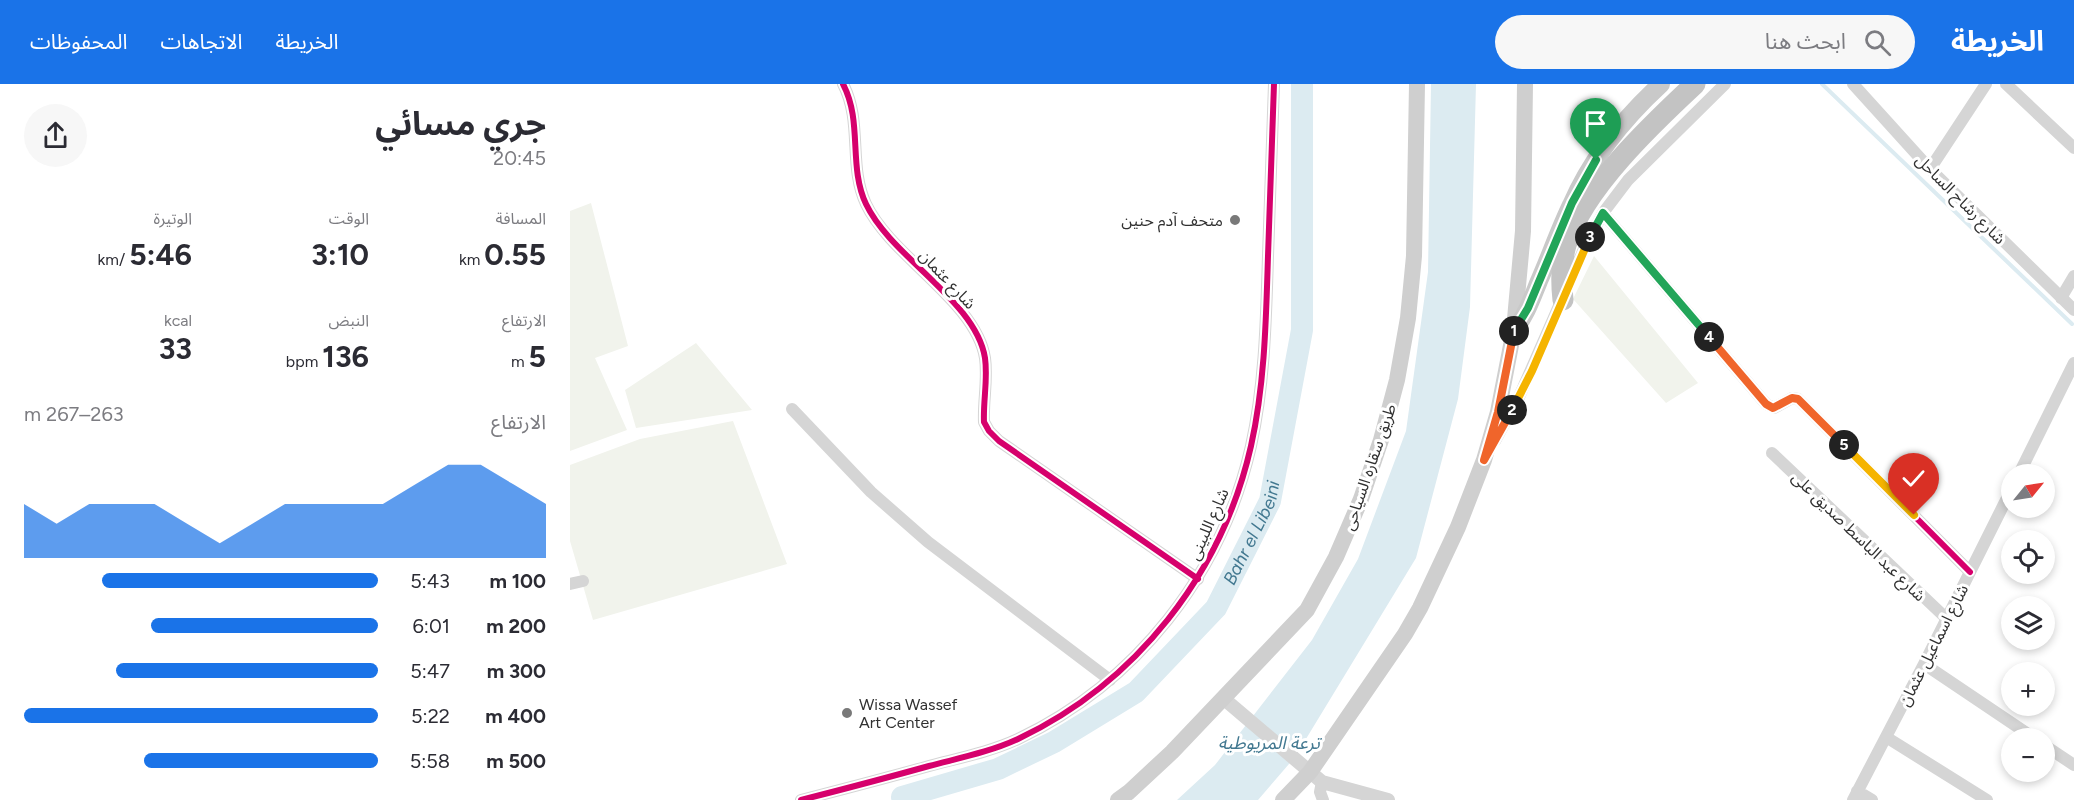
<!DOCTYPE html>
<html lang="ar">
<meta charset="utf-8">
<style>
body{margin:0;font-family:Figtree,"Noto Sans Arabic",sans-serif;background:#f7f7f7;color:#2b2b33;direction:rtl;height:100vh;display:flex;flex-direction:column;font-size:22px;white-space:nowrap}
*{box-sizing:border-box;margin:0}
p{font-size:20px;color:#7c7c81}
.icon{flex:none;width:33px;height:33px;fill:none;stroke:currentColor;stroke-width:2;stroke-linecap:round;stroke-linejoin:round}
.map{position:relative;flex:1;overflow:hidden;direction:ltr}
.drawer{display:flex;flex-direction:column;background:#fff;width:570px}
.drawer>*{flex:none}
.needle{width:39px;rotate:60deg}
.controls{position:absolute;left:1431px;top:380px;display:grid;gap:12px}
.controls a{display:grid;place-items:center;width:54px;height:54px;border-radius:50%;background:#fff;box-shadow:0 3px 9px #0003;font-size:30px}
.pin{position:absolute;display:grid;place-items:center;width:51px;height:51px;color:#fff;margin:-62px -26px;border-radius:50% 50% 50% 0;rotate:-45deg;box-shadow:0 0 6px #0007}
.pin .icon{rotate:45deg}
.km{position:absolute;width:30px;height:30px;margin:-15px;border-radius:50%;background:#222;color:#fff;font-size:16px;line-height:30px;text-align:center}
.round{display:grid;place-items:center;flex:none;width:63px;height:63px;border-radius:32px;background:#f7f7f7}
.summary{display:flex;align-items:center;justify-content:space-between;height:102px;padding:0 24px}
h1{font-size:33px;font-weight:700;line-height:45px}
.figures{display:grid;grid-template-columns:repeat(3,1fr);gap:9px;height:102px;padding:6px 24px}
.figures div{display:grid;align-content:center}
.figures b{font-size:30px;font-weight:700}
.figures small{font-size:16px;font-weight:400}
.figures p{font-size:16px}
.chart{height:168px;padding:12px 24px}
.chart p{display:flex;justify-content:space-between}
.chart svg{width:100%;height:108px;margin-top:6px;fill:#1a73e8;opacity:.7}
ul{padding:0 24px;list-style:none;font-size:20px}
li{display:grid;grid-template-columns:96px 72px 1fr;align-items:center;height:45px}
li i{height:15px;border-radius:8px;background:#1a73e8}
header{display:flex;align-items:center;gap:36px;box-sizing:border-box;height:84px;padding:0 30px;background:#1a73e8;color:#fff}
header strong{font-size:28px}
nav{display:flex;gap:33px;margin-inline-start:auto;font-size:21px}
.search{width:420px;height:54px;background:#f7f7f7;display:flex;align-items:center;gap:15px;box-sizing:border-box;padding:0 21px;border-radius:33px;color:#7c7c81;font-size:22px}
main{display:flex;flex:1;min-height:0}
.map>svg:first-child{display:block}
.green{fill:#f1f3ec}
.water{fill:#dcebf1}
.lines{fill:none;stroke-linecap:round;stroke-linejoin:round}
.stream{stroke:#dcebf1;stroke-width:4}
.river{stroke:#dcebf1;stroke-width:22}
.minor{stroke:#d5d5d5;stroke-width:12}
.tertiary{stroke:#d5d5d5;stroke-width:14}
.secondary{stroke:#cfcfcf;stroke-width:16}
.primary{stroke:#c9c9c9;stroke-width:18}
.motorway{stroke:#c3c3c3;stroke-width:21}
.cycleway-casing{stroke:#fff;stroke-width:10}
.cycleway{stroke:#d6006c;stroke-width:6}
.split-1-casing{stroke:#fff;stroke-width:12}
.split-2-casing{stroke:#fff;stroke-width:12}
.split-3-casing{stroke:#fff;stroke-width:12}
.split-4-casing{stroke:#fff;stroke-width:12}
.split-5-casing{stroke:#fff;stroke-width:12}
.split-6-casing{stroke:#fff;stroke-width:12}
.split-1{stroke:#22a559;stroke-width:8}
.split-2{stroke:#f0652b;stroke-width:8}
.split-3{stroke:#f5b400;stroke-width:8}
.split-4{stroke:#22a559;stroke-width:8}
.split-5{stroke:#f0652b;stroke-width:8}
.split-6{stroke:#f5b400;stroke-width:8}
.poi-dot{fill:#797979;stroke:#fff;stroke-width:2}
.labels{text-anchor:middle;stroke-width:6;stroke-linejoin:round;paint-order:stroke}
.street-label{font-size:16px;fill:#313131;stroke:#fff}
.poi-label{font-size:16px;fill:#313131;stroke:#fff;text-anchor:end}
.water-label{font-size:18px;font-style:italic;fill:#427890;stroke:#fff}
</style>
<header>
<strong>الخريطة</strong>
<div class="search"><svg class="icon" aria-label="search" viewBox="0 0 24 24"><circle cx="10" cy="10" r="6"/><path d="M15 15l6 6"/></svg>ابحث هنا</div>
<nav><a>الخريطة</a><a>الاتجاهات</a><a>المحفوظات</a></nav>
</header>
<main>
<div class="map">
<svg width="1504" height="716" viewBox="0 0 1504 716">
<rect width="100%" height="100%" fill="#fff"/>
<path class="green" d="M21,119l37,143 -33,12 32,72 -57,21v-240z
M1024,172l104,127 -32,20 -93,-104z
M126,259l56,67 -116,18 -11,-38z
M163,337l54,143 -194,56 -23,-79v-76l70,-26z"/>
<path class="water" d="M861,0h45l-6,223 -12,92 -42,159 -121,199 -37,43h-81l38,-35 97,-125 46,-81 48,-128 22,-159z"/>
<g class="lines">
<path class="stream" d="M1252,0l250,240"/>
<path class="river" id="s1" d="M332,713l96,-28 56,-27 82,-50 80,-84 54,-107 32,-171v-246"/>
<path class="minor" d="M273,0c20,38 5,82 23,120 25,53 110,97 119,154 3,21 -2,43 -1,64l5,9 10,10 199,138
M1283,0l77,85 144,141
M1436,0l68,64
M1360,85l56,-85
M1033,129l163,191 8,4 18,-10 6,1 172,173
M1491,214l13,-22
M222,325l79,83 57,50 182,138
M925,357l24,-44 65,-148 19,-36 25,-33 97,-96
M1202,369l175,166
M1449,390l55,-111
M0,500l13,-3
M1354,580l110,74
M1316,653l101,63
M1474,661l30,20
M752,698l-2,10 3,8
M1287,707l15,9
M231,716c43,-11 85,-22 128,-34 30,-8 61,-14 89,-27 118,-56 204,-165 233,-293 14,-63 15,-127 17,-190 2,-58 4,-115 6,-172
M1283,716l71,-136 88,-176"/>
<path class="tertiary" d="M653,614l99,84 66,18"/>
<path class="secondary" d="M548,716l11,-8 43,-40 135,-142 29,-53 25,-58 20,-59 16,-60 11,-62 6,-62 3,-172
M713,716l27,-28 95,-138 15,-26 38,-81 26,-67 14,-48 16,-82 9,-99 2,-147"/>
<path class="primary" d="M944,246c12,-14 18,-32 25,-49 11,-25 20,-51 32,-76 20,-46 53,-87 90,-121"/>
<path class="motorway" d="M993,216c-2,-18 -2,-37 3,-55 17,-56 86,-121 129,-161"/>
<defs>
<path id="cycleway" d="M273,0c20,38 5,82 23,120 25,53 110,97 119,154 3,21 -2,43 -1,64l5,9 10,10 199,138
M1033,129l163,191 8,4 18,-10 6,1 172,173
M231,716c43,-11 85,-22 128,-34 30,-8 61,-14 89,-27 118,-56 204,-165 233,-293 14,-63 15,-127 17,-190 2,-58 4,-115 6,-172"/>
</defs>
<use href="#cycleway" class="cycleway-casing"/>
<use href="#cycleway" class="cycleway"/>
</g>
<g class="lines">
<defs>
<path id="split-1" d="M944,247l14,-23 44,-105 24,-43"/>
<path id="split-2" d="M942,326l-28,50 14,-48 16,-81"/>
<path id="split-3" d="M942,326l20,-39 58,-134"/>
<path id="split-4" d="M1020,153l13,-24 106,124"/>
<path id="split-5" d="M1139,253l57,67 7,4 19,-10 6,1 46,46"/>
<path id="split-6" d="M1274,361l70,70"/>
</defs>
<use href="#split-1" class="split-1-casing"/>
<use href="#split-2" class="split-2-casing"/>
<use href="#split-3" class="split-3-casing"/>
<use href="#split-4" class="split-4-casing"/>
<use href="#split-5" class="split-5-casing"/>
<use href="#split-6" class="split-6-casing"/>
<use href="#split-1" class="split-1"/>
<use href="#split-2" class="split-2"/>
<use href="#split-3" class="split-3"/>
<use href="#split-4" class="split-4"/>
<use href="#split-5" class="split-5"/>
<use href="#split-6" class="split-6"/>
</g>
<g class="poi-dot">
<circle cx="665" cy="136" r="6"/>
<circle cx="277" cy="629" r="6"/>
</g>
<g class="labels">
<g class="street-label">
<text transform="translate(1391 115) rotate(45)" y="6">شارع رشاح الساحل</text>
<text transform="translate(378 195) rotate(47)" y="6">شارع عثمان</text>
<text transform="translate(799 383) rotate(-71)" y="6">طريق سقاره السياحى</text>
<text transform="translate(638 440) rotate(-66)" y="6">شارع اللبينى</text>
<text transform="translate(1289 452) rotate(44)" y="6">شارع عبد الباسط صديق على</text>
<text transform="translate(1363 561) rotate(-63)" y="6">شارع اسماعيل عثمان</text>
</g>
<g class="poi-label">
<text x="653" y="142">متحف آدم حنين</text>
<text x="289" y="626" text-anchor="start">Wissa Wassef<tspan x="289" dy="18">Art Center</tspan></text>
</g>
<g class="water-label">
<text dy="6" stroke="none"><textPath href="#s1" startOffset="458">Bahr el Libeini</textPath></text>
<text x="699" y="665">ترعة المريوطية</text>
</g>
</g>
</svg>
<div class="controls">
<a><svg class="needle" viewBox="-14 -14 28 28"><path d="M0-13l5 13h-10z" fill="#e53935"/><path d="M0 13l5-13h-10z" fill="#7c7c81"/></svg></a>
<a><svg class="icon" aria-label="locate" viewBox="0 0 24 24"><circle cx="12" cy="12" r="6"/><path d="M12 2v4M12 18v4M2 12h4M18 12h4"/></svg></a>
<a><svg class="icon" aria-label="layers" viewBox="0 0 24 24"><path d="M12 4l9 5-9 5-9-5zM3 14l9 5 9-5"/></svg></a>
<a>+</a>
<a>−</a>
</div>
<div class="pin" style="left:1026px;top:76px;background:#1e9e55"><svg class="icon" aria-label="arrive" viewBox="0 0 24 24"><path d="M6 21V4h12l-3 4 3 4H6"/></svg></div>
<div class="pin" style="left:1344px;top:431px;background:#d93025"><svg class="icon" aria-label="check" viewBox="0 0 24 24"><path d="M5 12l5 5 9-10"/></svg></div>
<b class="km" style="left:944px;top:247px">1</b>
<b class="km" style="left:942px;top:326px">2</b>
<b class="km" style="left:1020px;top:153px">3</b>
<b class="km" style="left:1139px;top:253px">4</b>
<b class="km" style="left:1274px;top:361px">5</b>
</div>
<section class="drawer">
<div class="summary"><div><h1>جري مسائي</h1><p>20:45</p></div><a class="round"><svg class="icon" aria-label="share" viewBox="0 0 24 24"><path d="M12 15V3M7 8l5-5 5 5M5 13v7h14v-7"/></svg></a></div>
<div class="figures">
<div><p>المسافة</p><b>0.55<small> km</small></b></div>
<div><p>الوقت</p><b>3:10</b></div>
<div><p>الوتيرة</p><b>5:46<small> /km</small></b></div>
</div>
<div class="figures">
<div><p>الارتفاع</p><b>5<small> m</small></b></div>
<div><p>النبض</p><b>136<small> bpm</small></b></div>
<div><p>kcal</p><b>33</b></div>
</div>
<div class="chart"><p><span>الارتفاع</span>263–267 m</p>
<svg viewBox="0 0 160 44" preserveAspectRatio="none"><path d="M0 44V22L10 30L20 22L30 22L40 22L50 30L60 38L70 30L80 22L90 22L100 22L110 22L120 14L130 6L140 6L150 14L160 22V44z"/></svg>
</div>
<ul>
<li><b>100 m</b>5:43<i style="width:78%"></i></li>
<li><b>200 m</b>6:01<i style="width:64%"></i></li>
<li><b>300 m</b>5:47<i style="width:74%"></i></li>
<li><b>400 m</b>5:22<i style="width:100%"></i></li>
<li><b>500 m</b>5:58<i style="width:66%"></i></li>
</ul>
</section>
</main>
